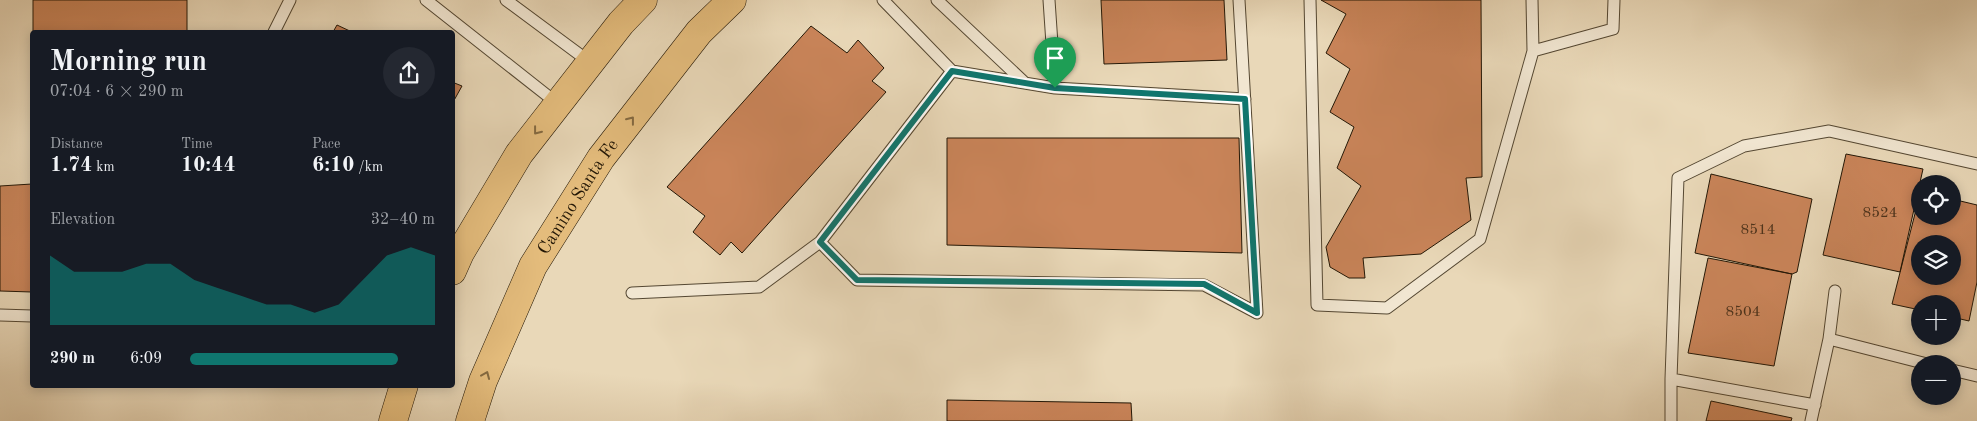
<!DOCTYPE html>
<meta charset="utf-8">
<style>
body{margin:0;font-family:"Old Standard TT",serif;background:#242831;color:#f1f3f6;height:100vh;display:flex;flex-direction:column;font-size:19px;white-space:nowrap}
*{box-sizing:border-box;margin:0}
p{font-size:16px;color:#9ea1a6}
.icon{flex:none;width:28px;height:28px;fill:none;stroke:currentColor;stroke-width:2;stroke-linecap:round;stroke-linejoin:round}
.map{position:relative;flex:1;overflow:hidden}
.side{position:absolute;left:30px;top:30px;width:425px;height:358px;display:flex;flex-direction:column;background:#171b24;border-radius:5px;box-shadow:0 2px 12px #0003}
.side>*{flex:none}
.fabs{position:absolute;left:1911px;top:175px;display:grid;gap:10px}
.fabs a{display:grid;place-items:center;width:50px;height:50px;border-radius:50%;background:#171b24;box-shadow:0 2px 12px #0003;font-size:25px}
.pin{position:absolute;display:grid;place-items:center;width:42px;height:42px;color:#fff;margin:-51px -21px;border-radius:50% 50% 50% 0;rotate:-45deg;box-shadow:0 0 5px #0007}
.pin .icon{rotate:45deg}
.round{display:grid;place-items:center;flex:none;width:52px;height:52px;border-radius:26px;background:#242831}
.summary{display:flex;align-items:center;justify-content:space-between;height:85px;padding:0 20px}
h1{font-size:28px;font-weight:700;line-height:38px}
.stats{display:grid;grid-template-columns:repeat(3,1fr);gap:8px;height:85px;padding:5px 20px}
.stats div{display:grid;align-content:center}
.stats b{font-size:21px;font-weight:700}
.stats small{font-size:14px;font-weight:400}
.stats p{font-size:14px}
.chart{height:140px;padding:10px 20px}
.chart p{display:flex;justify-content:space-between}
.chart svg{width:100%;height:90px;margin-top:5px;fill:#0f766e;opacity:.7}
ul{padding:0 20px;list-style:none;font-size:16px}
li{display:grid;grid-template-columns:80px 60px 1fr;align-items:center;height:38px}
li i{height:12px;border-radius:6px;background:#0f766e}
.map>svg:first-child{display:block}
.building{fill:#c98459;stroke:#231706;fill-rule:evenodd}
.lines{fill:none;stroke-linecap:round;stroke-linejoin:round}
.lane-casing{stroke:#544732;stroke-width:13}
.primary-casing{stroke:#231706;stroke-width:29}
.lane{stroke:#f1e6d1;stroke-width:11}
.primary{stroke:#e4bc7c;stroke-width:28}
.oneway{stroke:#846a41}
.route-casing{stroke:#fff;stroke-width:10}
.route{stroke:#0f766e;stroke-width:6}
.labels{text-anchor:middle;stroke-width:5;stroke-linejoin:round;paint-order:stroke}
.number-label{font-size:15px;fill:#4c321b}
.street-label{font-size:18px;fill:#231706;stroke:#f1e6d1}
</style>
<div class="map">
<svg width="1977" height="421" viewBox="0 0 1977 421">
<rect width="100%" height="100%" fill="#e9d8b8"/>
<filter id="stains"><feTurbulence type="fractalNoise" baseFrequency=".004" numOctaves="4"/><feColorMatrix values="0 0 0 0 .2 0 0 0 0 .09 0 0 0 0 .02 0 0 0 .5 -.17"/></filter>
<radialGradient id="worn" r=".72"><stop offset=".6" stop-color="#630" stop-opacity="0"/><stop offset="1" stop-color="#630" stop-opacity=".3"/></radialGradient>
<path class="building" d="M33,0h154v32h-154z
M1101,0h123l3,60 -123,4z
M1321,0h160l1,177 -16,1 5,42 -50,34 -58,4 2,20h-16l-19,-11 -4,-20 35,-61 -24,-18 17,-41 -24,-15 20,-43 -24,-16 20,-39z
M337,25l15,7h-19z
M811,26l36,27 11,-13 26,28 -12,13 14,11 -144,161 -11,-11 -11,13 -27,-23 12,-16 -38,-29z
M452,82l10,4 -10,18z
M32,98v194l-32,-1v-105l32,-2z
M947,138h292l3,115 -295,-8z
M1846,154l77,15 -23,103 -77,-17z
M1711,174l101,25 -15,73 -5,2 -97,-21z
M1920,194v22h32v-17l25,6v77l-8,39 -17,-4v-13h-32v6l-28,-6zM1920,244h32v32h-32z
M1708,258l84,16 -18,92 -86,-13z
M947,400l184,3 1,18h-185z
M1711,401l81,17 -1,3h-85z"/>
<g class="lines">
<defs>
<path id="lane" d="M426,0l132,104
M506,0l85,63
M937,0l88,83
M1049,0l6,88 190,11
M1310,0l7,305 70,3 93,-69 53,-188 -1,-51
M274,32l16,-32
M1533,51l80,-22 1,-29
M952,71l103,17
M820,242l132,-171 -69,-71
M632,293l127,-6 61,-45 37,38 347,5 53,28 -18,-313
M0,315l32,1
M1829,339l6,-48
M1952,370l25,6
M1671,379l7,-201 66,-32 85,-15 148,33
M1671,421v-42l144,26
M1811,421l18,-82 98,25"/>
<g id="primary">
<path d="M452,271l8,-18 59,-99 102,-131 22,-23"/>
<path d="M393,421l11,-36"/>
<path id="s1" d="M470,421l13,-40 50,-115 68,-108 98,-126 33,-32"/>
</g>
</defs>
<use href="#lane" class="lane-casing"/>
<use href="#primary" class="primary-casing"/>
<use href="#lane" class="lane"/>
<use href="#primary" class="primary"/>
</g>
<defs><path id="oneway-chevron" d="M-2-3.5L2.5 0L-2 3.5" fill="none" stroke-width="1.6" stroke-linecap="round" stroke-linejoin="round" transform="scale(1.25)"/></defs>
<g class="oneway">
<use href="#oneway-chevron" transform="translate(631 120) rotate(-52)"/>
<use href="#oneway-chevron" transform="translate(537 131) rotate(128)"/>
<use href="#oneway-chevron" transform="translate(486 375) rotate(-67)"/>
</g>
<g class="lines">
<defs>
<path id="route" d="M952,71l103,17 190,11 12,214 -53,-29 -347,-4 -37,-38z"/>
</defs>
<use href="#route" class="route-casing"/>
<use href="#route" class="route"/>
</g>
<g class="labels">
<g class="number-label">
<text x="1880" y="217">8524</text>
<text x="1758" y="234">8514</text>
<text x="1743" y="316">8504</text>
</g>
<g class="street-label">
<text dy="6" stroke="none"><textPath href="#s1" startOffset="250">Camino Santa Fe</textPath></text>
</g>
</g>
<rect width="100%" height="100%" filter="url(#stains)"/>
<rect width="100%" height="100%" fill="url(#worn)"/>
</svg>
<div class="fabs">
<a><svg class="icon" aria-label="locate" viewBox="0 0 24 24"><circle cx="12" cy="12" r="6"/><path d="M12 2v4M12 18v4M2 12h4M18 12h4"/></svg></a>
<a><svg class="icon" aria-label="layers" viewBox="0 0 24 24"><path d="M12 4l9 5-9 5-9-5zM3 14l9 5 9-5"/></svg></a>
<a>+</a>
<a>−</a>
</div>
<div class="pin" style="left:1055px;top:88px;background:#1e9e55"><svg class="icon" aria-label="arrive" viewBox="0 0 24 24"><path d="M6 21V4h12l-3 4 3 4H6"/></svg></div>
<section class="side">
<div class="summary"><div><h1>Morning run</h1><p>07:04 · 6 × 290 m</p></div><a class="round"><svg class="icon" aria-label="share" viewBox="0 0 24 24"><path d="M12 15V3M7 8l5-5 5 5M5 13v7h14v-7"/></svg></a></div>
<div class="stats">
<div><p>Distance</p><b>1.74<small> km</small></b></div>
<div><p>Time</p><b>10:44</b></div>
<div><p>Pace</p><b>6:10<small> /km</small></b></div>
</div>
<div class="chart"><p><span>Elevation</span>32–40 m</p>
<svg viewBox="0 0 160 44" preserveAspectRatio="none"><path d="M0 44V10L10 18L20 18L30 18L40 14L50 14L60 22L70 26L80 30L90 34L100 34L110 38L120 34L130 22L140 10L150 6L160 10V44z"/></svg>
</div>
<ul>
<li><b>290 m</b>6:09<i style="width:85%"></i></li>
</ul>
</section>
</div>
